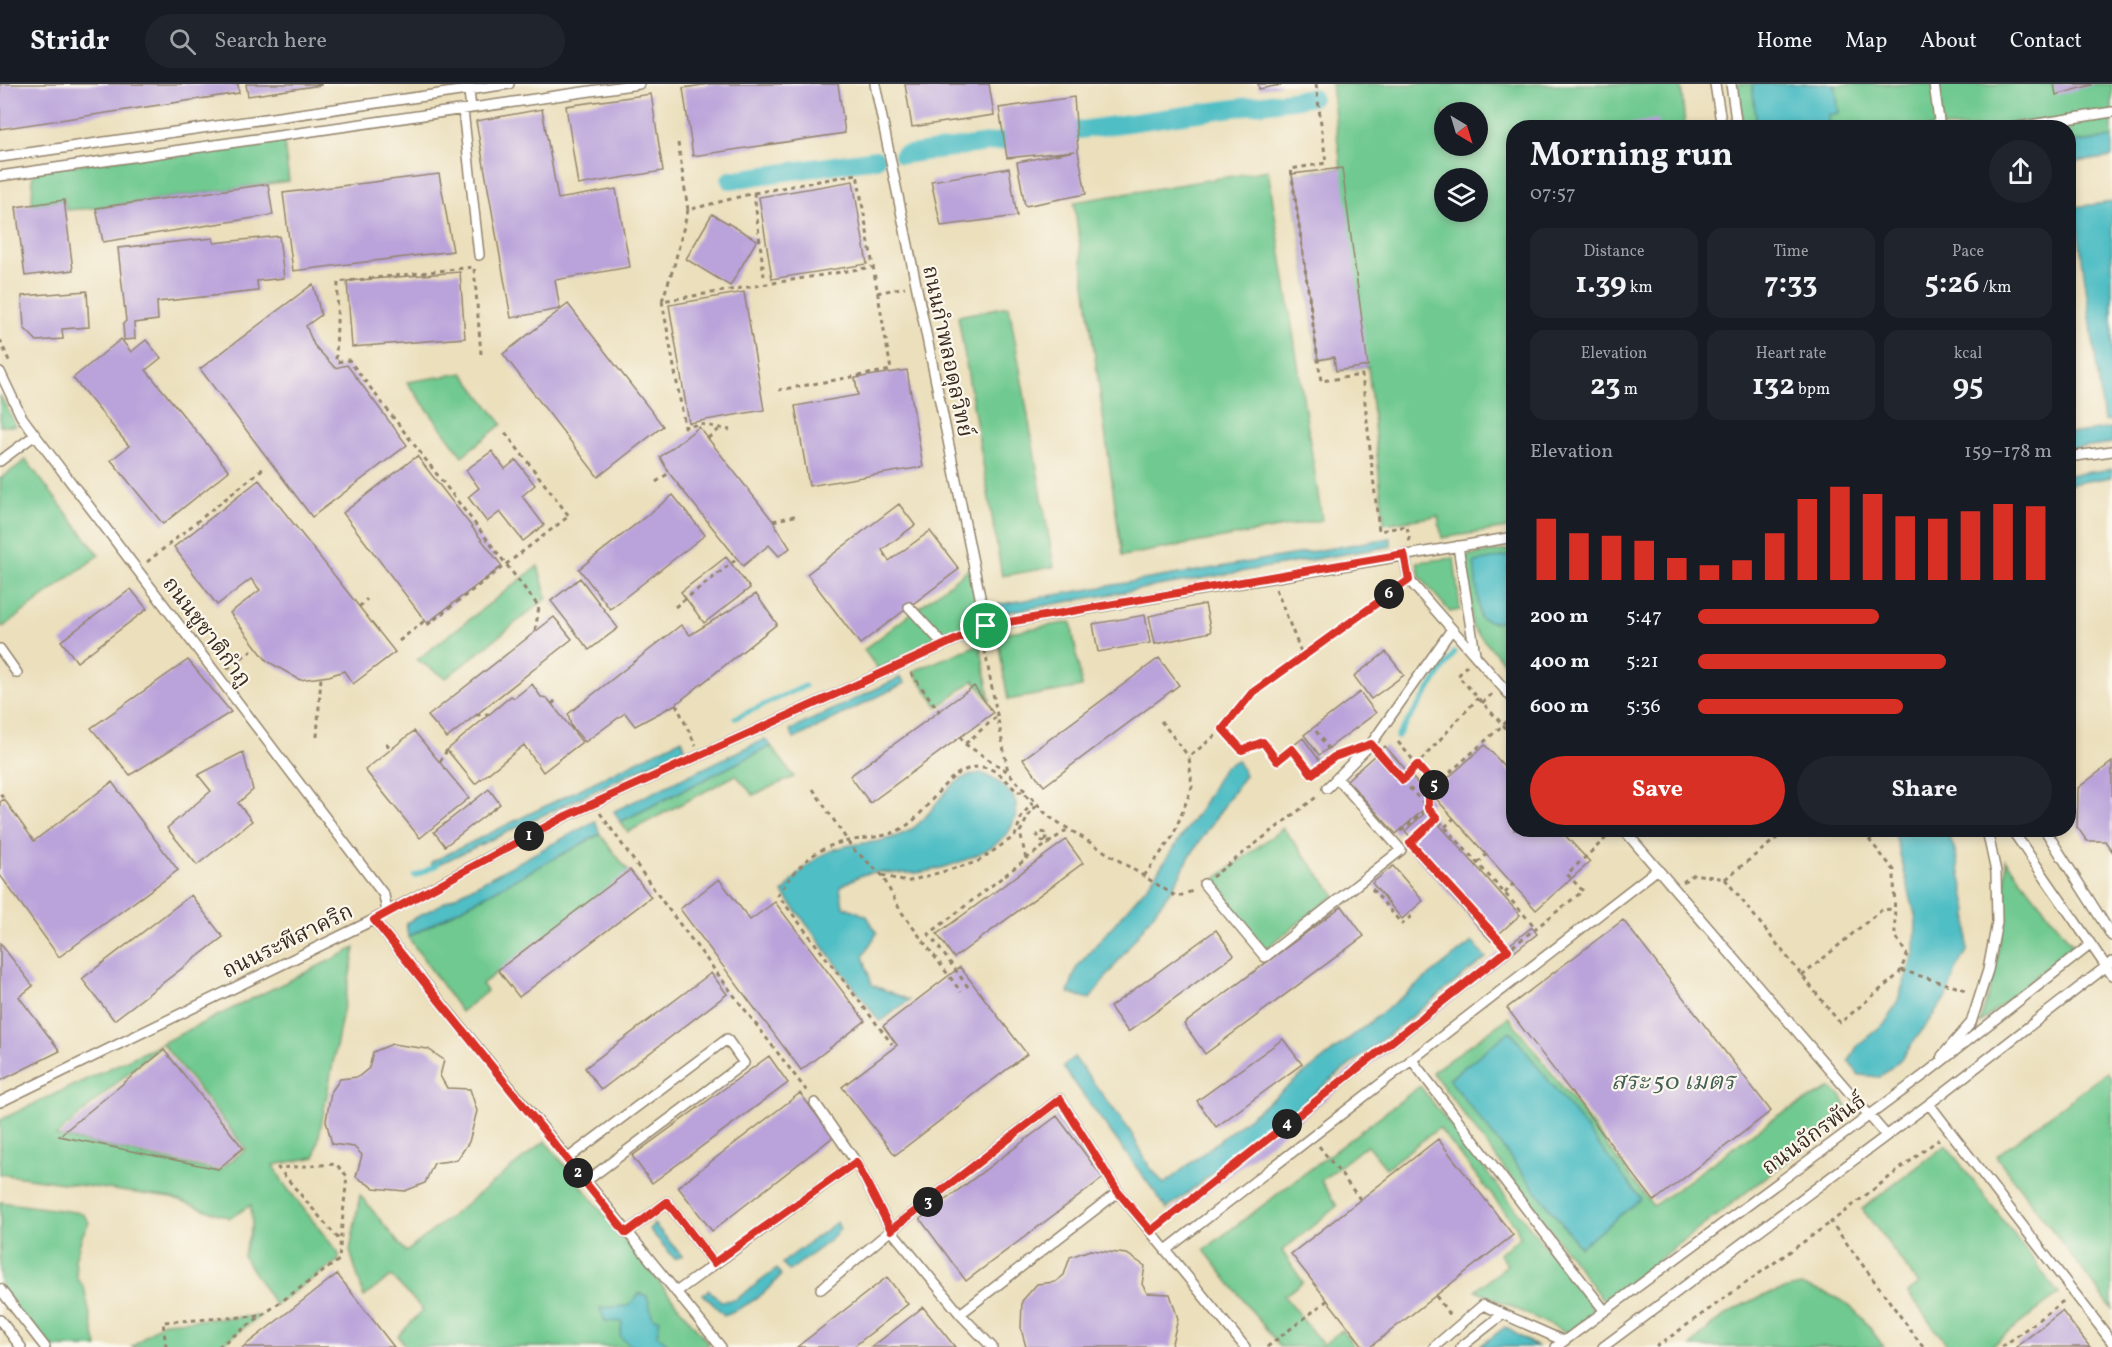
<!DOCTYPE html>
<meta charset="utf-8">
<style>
body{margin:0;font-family:Vollkorn,"Noto Serif Thai",serif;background:#20242c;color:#f1f3f6;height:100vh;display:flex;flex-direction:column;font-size:22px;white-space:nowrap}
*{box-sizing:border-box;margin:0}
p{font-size:20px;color:#9ea1a6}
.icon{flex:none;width:33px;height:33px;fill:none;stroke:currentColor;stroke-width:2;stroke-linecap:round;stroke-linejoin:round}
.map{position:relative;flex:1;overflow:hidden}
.sheet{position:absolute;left:1506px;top:36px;width:570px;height:717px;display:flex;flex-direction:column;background:#171b24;border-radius:24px;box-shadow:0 3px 9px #0003}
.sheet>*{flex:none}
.needle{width:39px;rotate:142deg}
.buttons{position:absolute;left:1434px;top:18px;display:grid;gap:12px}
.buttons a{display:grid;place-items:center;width:54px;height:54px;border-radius:50%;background:#171b24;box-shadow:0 3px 9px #0003;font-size:30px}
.pin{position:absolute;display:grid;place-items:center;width:51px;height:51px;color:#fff;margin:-26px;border:3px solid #fff;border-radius:50%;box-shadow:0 2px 6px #0007}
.km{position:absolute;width:30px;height:30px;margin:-15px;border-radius:50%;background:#222;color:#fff;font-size:16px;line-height:30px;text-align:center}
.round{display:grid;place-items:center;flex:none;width:63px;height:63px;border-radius:32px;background:#20242c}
.overview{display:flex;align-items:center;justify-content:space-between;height:102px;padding:0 24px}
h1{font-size:33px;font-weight:700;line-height:45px}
.figures{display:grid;grid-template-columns:repeat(3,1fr);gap:9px;height:102px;padding:6px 24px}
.figures div{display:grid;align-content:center;border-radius:15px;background:#20242c;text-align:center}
.figures b{font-size:30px;font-weight:700}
.figures small{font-size:16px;font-weight:400}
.figures p{font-size:16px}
.chart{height:168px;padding:12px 24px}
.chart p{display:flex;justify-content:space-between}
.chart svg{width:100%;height:108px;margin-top:6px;stroke:#d93025;stroke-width:6}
.cta{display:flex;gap:12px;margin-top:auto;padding:12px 24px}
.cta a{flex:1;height:69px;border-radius:36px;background:#d93025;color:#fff;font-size:24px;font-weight:700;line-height:69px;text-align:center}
.cta a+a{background:#20242c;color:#f1f3f6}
ul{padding:0 24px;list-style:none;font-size:20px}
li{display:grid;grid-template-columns:96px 72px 1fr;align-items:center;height:45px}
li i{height:15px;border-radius:8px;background:#d93025}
header{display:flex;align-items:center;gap:36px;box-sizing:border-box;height:84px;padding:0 30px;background:#171b24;border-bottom:2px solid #363941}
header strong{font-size:28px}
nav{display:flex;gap:33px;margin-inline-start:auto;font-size:21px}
.search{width:420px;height:54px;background:#20242c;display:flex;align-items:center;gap:15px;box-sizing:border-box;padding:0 21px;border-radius:33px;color:#9ea1a6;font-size:22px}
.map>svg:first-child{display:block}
.green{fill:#70c990;stroke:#567a57;stroke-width:1.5;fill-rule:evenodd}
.water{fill:#50bec5;stroke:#467472;stroke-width:1.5}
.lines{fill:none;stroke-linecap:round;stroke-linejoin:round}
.stream{stroke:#50bec5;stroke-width:5}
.canal{stroke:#50bec5;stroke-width:18}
.building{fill:#baa3da}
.service-casing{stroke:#93846d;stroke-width:12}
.path{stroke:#93846d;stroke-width:3;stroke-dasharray:4.5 4.5;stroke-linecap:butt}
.service{stroke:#fff;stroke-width:9}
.route-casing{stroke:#fff;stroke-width:12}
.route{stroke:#d93025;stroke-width:8}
.labels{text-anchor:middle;stroke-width:4.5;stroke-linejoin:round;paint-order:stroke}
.street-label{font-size:22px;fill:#3b2a1e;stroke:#fbf7ec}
.water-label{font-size:24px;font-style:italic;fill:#425e58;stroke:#fbf7ec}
</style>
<header>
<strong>Stridr</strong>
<div class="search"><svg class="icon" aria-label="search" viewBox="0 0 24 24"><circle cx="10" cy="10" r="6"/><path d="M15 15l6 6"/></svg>Search here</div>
<nav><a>Home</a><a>Map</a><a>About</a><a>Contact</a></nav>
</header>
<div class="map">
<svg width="2112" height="1263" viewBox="0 0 2112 1263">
<rect width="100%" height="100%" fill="#fbf7ec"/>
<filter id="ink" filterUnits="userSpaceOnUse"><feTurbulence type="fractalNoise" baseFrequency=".0167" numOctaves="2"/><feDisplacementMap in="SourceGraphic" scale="12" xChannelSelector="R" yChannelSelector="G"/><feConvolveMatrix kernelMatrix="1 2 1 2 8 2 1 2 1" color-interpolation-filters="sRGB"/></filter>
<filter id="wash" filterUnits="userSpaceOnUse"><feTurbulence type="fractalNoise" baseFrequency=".008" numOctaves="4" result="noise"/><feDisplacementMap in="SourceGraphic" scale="24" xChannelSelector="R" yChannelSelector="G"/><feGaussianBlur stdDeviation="1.35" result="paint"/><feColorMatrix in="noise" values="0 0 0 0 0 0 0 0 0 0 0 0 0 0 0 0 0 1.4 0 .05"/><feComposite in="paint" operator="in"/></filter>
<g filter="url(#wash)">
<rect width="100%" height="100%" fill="#ebdfbc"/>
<path class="green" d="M1331,0h350l4,43 -171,1 -1,399 -71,11 -4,-22 -54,8 -16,-158 -32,5 -2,-14 -16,3 -26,-186 49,-6zM1444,28h34v34h-34zM1444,94h34v34h-34z
M1737,0h375v54l-43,5 -1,-15 -325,-1z
M283,51l6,46 -193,27 -30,2 -2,-10 -32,5 1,-34z
M1268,86l54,350 -200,36 -48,-354z
M1009,222l45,261 -52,9 -44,-260z
M463,289l39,51 -40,32 -55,-74z
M0,311l16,31h-16z
M26,376l73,95 -96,72 -3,-4v-144z
M1513,465v124l-41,-46 -6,-71z
M1454,474l6,52 -10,2 -30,-35 -3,-15z
M538,482l9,32 -101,80 -29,-18z
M971,483l11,52 -104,50 -14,-19z
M1071,538l11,65 -74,13 -11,-66z
M980,560l10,57 -16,-21 -36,27 -25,-36z
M771,662l23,31 -41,18 -17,-20 -108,57 -8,-10z
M1283,744l52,67 -70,54 -52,-68z
M600,750l29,38 -147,112 5,7 -26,21 -53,-75z
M2006,776l67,85 -94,79c19,-54 27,-107 27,-164z
M355,864l-40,209 -41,8 10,19 55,70v6l-64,45 -32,-49 9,-30 -1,-21 -21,13 -59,-20 -171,-24v-54l161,-76 -105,92 162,35 28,-22 -84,-106z
M1509,933l144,189 124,-90 54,-28 11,9 7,16 -245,189 -172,-230z
M2107,988l5,7v230l-116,-153z
M1420,1002l175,225 -28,22 -91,-43 31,-25 -8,-11 21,-17 -4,-11 -77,-98 -53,40 -19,-23 -46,36 16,25 -55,45 21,31 -19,14 39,49 19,-15 12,17h-74l-76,-97z
M545,1057l164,203 -4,3h-299l-8,-11 25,-26 -32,-34 -27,21 -14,-46 10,-56 46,57z
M1946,1061l113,149 -70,53h-40l-41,-54 11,-9 -57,-75z
M0,1118l82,11 7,9 -7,14 -7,23 2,19 7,9 13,60h-52l-45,-58z
M1802,1202c46,11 55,24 82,61h-193c28,-35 68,-54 111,-61z
M260,1232l-42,31h-86l31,-25z"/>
<path class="water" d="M1752,0h83l4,29 -11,2 1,9 -59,3 -1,-3 -12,2z
M2112,54v19l-43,6v-20z
M2112,118v218l-8,1 -29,-214z
M2112,344v15l-43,6v-15z
M2112,385v8l-43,7v-9z
M1391,454v8l-395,68v-9z
M1513,471v12l-5,1 5,21v24c-8,11 -21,10 -33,5l-6,-56z
M901,593l4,6 -111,56 -4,-9z
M682,655l3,9 -252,119 -2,-5z
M765,655l6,7 -151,76 -6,-11z
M1237,676l8,15 -55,81 -16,30 -84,113 -22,-6 9,-26 72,-83 52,-76 23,-41z
M981,689c13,6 20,10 30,21 8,9 6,19 2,29 -9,28 -72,48 -99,50 -14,1 -31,-2 -45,0 -10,2 -21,9 -29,14l3,19 24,10 10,17 -14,23 9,29 37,15 -29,22 -97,-129c21,-28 40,-45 75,-49 18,-2 33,-4 49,-12 31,-17 35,-55 74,-59z
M595,737l5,13 -192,103 -2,-14z
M1894,746h52l9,20 13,61 -1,41 -11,18 -9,26 -45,62 -22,19 -21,-2 -10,-14 9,-16 28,-23 12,-22 17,-50 1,-31z
M1472,858l14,16 -319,251 -104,-142 11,-10 56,74 19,35 15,18z
M1510,947l131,168 -61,48 -131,-168z
M837,1138l3,7 -11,12 -40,30 -7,-8z
M654,1140l28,32 -7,3 -26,-30z
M777,1185l4,6c-14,18 -35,32 -57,40l-21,-21 6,-4 12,11 14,-1z
M640,1209l7,3 6,22 7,1 -3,16 15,12h-39l-13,-10 2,-15 -17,-1 -5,-13 28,-2z
M1505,1243l32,20h-58z"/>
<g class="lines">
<path class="stream" d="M735,634l70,-32
M1397,653l58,-85
M415,792l22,-11"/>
<path class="canal" d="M903,71l409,-58
M730,96l146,-21"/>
</g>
<g id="blocks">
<path class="building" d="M0,0h238l1,9 -239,36z
M246,0h75v1l-73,11z
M710,0h128l7,49 -152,23 -10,-68z
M905,0h84l5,31 -82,12z
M1258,0h23v1l-22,4z
M2054,0h38v1l-36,10z
M651,10l12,77 -85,14 -12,-79z
M1074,13l4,54 8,43 -61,12 -8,-44 58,-11 -68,7 -8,-50z
M542,25l16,90 58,-10 14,78 -75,13 5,29 -49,9 -35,-197z
M1658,35l1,9h-42v-2z
M1009,84l8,48 -76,10 -10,-45z
M1342,84l26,198 -32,5 -2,-14 -16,3 -26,-186z
M439,90l14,77 -160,20 -10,-78z
M853,97l14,83 -95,15 -13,-82z
M268,100l5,31 -170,27 -7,-34z
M64,116l9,70 -48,6 -9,-69z
M712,130l45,26 -27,46 -44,-27z
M279,152l5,42 -27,3 1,10 -101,11 1,18 -24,3 1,16 -11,1 -1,-16 3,-3 -8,-73 95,-10 1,5z
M460,188l5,66 -113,9 -5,-66z
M313,200l8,31 -15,11 8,19 21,23 12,-3 60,80 -95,72 -112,-148z
M87,207l2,36 -27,2 1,10 -26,2 -13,-13 -2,-32z
M744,208l20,118 -75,13 -20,-118z
M568,220l95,122 -65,51 -95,-123z
M121,255l10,13 15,-12 15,18 -15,12 83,101 -66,53 -52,-64 18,-14 -56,-68z
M907,286l16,97 -114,19 -14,-80 63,-11 -3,-17z
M699,343l74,94 17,27 -11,8 -10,-11 -26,21 -74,-93 -9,-16z
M492,367l13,18 11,-9 19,25 -13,11 22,29 -21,16 -23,-29 -13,10 -19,-25 11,-9 -13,-18z
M417,372l85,110 -75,57 -84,-110z
M259,396l136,172 -42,32 -9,-13 -15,5 -29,4 -33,-19 -37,-48 30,-23 -9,-11 -34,26 -43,-58z
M673,411l32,40 -95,74 -31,-40z
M899,420l16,21 -33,25 7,11 41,-30 29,38 -99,75 -53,-70z
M726,473l24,31 -46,35 -23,-31z
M580,494l38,50 -29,22 -38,-49z
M131,505l16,20 -70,53 -16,-21z
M756,510l21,30 -101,80 -41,22 -10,-13 -40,29 -14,-16 -3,-12 113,-89 9,10z
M1205,520l6,28 -56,12 -6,-28z
M1145,531l5,28 -52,9 -5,-28z
M554,533l18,22 -125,99 -19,-22z
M1386,568l18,23 -33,24 -17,-23z
M1159,574l20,27 -135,101 -21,-27z
M188,576l43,52 -101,63 -39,-47z
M532,600l9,13 6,1 35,44 -39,30 -19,-27 -49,39 -28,-34 64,-54 3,2z
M974,602l19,27 -123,90 -20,-27z
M1360,608l16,21 -57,42 -15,-20z
M414,647l55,67 -49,40 -55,-68z
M1303,654l19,26 -10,8 -19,-26z
M1485,661l29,32v53h46l30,32 -54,48 -105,-117z
M1385,662l48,55 -37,33 -49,-54z
M243,668l10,38 -15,13 14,18 -55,44 -30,-37 44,-37 -13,-16z
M2112,678v89l-7,-10h-18l-10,-14 1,-39z
M112,698l66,88 -119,87 -59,-82v-73l4,-3 30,42z
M489,705l11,15 -55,42 -11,-14z
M1427,727l93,104 -29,26 -80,-90 7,-6 -13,-14z
M1066,756l17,23 -129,95 -17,-24z
M1393,782l30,35 -21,18 -30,-36z
M630,786l21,27 -132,100 -21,-27z
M719,795l31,41 25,-18 90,119 -64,49 -121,-161z
M191,811l32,42 -109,83 -32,-41z
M1342,822l22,30 -159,118 -21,-30z
M1623,836l148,191 -117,90 -147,-193z
M1532,843l5,7 -362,284 -5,-7z
M1216,846l18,25 -106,77 -18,-25z
M0,859l33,43 -14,11 41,54 -60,30z
M960,883l67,87 -132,101 -53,-68 55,-42 -14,-19z
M711,889l16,21 -126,96 -16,-22z
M1283,955l19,25 -86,63 -19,-26z
M392,960l36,5 16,11 -4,16 7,12 23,1 7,22 -8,31 -12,18 -23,3 -9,20 -20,8 -31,-3 -18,-11 6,-22 -8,-8 -22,-3 -6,-23 5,-29 9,-13 18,-2 11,-9 4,-16z
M164,966l79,98 -25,21 -159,-33z
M769,972l19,27 -136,100 -20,-27z
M800,1009l33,44 -121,94 -34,-44z
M1057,1032l46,62 -137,103 -46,-62z
M1438,1055l75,96 -143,112h-6l-73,-93z
M1090,1166l37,4 18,12 -3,18 5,9 23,1 8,25 -7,28h-145l-5,-18 1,-28 15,-17 18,-2 9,-7 6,-18z
M337,1190l57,73h-151z
M887,1193l21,27 -55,43h-56z
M923,1223l32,40h-83z
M2062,1227l28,36h-74z"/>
</g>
</g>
<g filter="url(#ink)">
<use href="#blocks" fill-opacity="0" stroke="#93846d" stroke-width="1.5"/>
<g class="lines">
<defs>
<path id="service" d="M468,0l3,24
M875,0l111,542
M1715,0l7,44
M1731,0l6,44
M1934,0l6,44
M463,26l16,145
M2011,44l101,-16
M0,73l509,-73
M0,92l639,-92
M0,288l21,44 14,19 349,460 3,17
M2068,373l44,-6
M0,377l35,-26
M1458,462l17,108
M1404,470l5,26 105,120
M909,523l34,37
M0,565l17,24
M1327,704l44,-44 81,-115
M1624,746l262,305
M2012,746l100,145
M2045,746l67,106
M1204,800l61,73 136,-107 -64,-72
M374,836l347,427
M1942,972l29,-33 17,-53 9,-48 -1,-50 -9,-42
M1411,975l193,251
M0,1018l367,-179 197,-106 422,-191 528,-89
M815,1019l41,59 35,68 69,84 32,33
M1929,1020l183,238
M567,1075l160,-120 17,24 -159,119
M626,1149l41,-31 47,61
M1166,1166l492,-381
M0,1205l45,58
M821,1205l70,-59 169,-131 58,93 127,155
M676,1208l180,-130
M960,1230l158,-122
M0,1236l21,27
M1434,1263l49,-42 81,36
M1461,1263l42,-33
M1556,1263l368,-272 166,-130
M1603,1263l326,-243 183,-142"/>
</defs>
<use href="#service" class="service-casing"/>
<path class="path" d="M1316,0l10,79 -35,6 30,212 41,-6 17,156 28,-5 3,18
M678,59l10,67 66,-17 10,83
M754,109l103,-19 34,196 -112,20
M688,126l-14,56 -12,35 210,-34
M877,209l28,-6
M662,217l23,126 15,-3 30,6
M0,256l10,23
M481,270l-7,-87 -136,15 -2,80 13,-2 190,247 -4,24
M708,354l13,-10
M656,398l13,-9
M773,437l25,-6
M147,478l118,-95
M1276,505l27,68
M359,523l8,-8
M675,523l62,-48
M399,557l24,-19 4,3 142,-109 -65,-85
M983,557l25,131
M1467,581l-9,11 56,61
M227,585l29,-22
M911,589l28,38
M1482,619l10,-9
M552,620l4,-4
M676,620l20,42
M476,631l13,-1
M1161,637l28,36
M1223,645l19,21 21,-8 14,19 15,-12 20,25 22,-17
M1316,647l18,26 8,-3
M317,653l4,-60
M960,653l5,7 31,-27
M1398,658l37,44
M386,659l5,6
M965,660l43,28 18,20
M1379,670l157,174
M440,678l7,-12
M1403,696l75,-82
M813,705l40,60 29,26 18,35 61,82
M0,710l4,5
M1031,713l17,19 129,81 18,-7
M600,729l63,89 146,192
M1445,743l9,-9
M1587,746h1
M1401,747l27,-23v-16l86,-77
M1870,756l7,-10
M1046,757l1,-8 -8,-1 -2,4 3,5h6l3,4
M1409,759l28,-25
M1414,763l94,103
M1026,775l42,-30
M1478,779l8,-8
M882,791l24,7 71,-20 38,-26 7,-21 10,-11 -8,-12h-7c-9,-11 -22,-25 -37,-25 -34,0 -49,43 -74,59 -17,12 -38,11 -58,15 -34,6 -51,26 -70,54l114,149
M1144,792l29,-40 19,-49 -3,-30 34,-28 29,-36 148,-107
M1212,793l107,-82
M1725,795l62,-49
M1683,798l11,-8 31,5 115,144 59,-49 8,-19 -12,-20 -1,-65 -33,-40
M1372,805l30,35 13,-11
M1505,809l8,-9
M1901,886l68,21
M1802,892l79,-66 13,-1
M968,903l-39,-53 97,-75 -6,-27 11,-21 7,-6
M1319,1062l41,53
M1159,1141l424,-334 -16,-17 38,-35 -8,-9
M1436,1212l15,21
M166,1263l-3,-25 96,-6
M218,1263l121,-87c2,-28 5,-56 8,-84l-11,-12 -58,4 63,74
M1267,1263l61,-47
M1656,1263l174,-124
M1923,1263l-92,-125 108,-83
M2002,1263l64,-48"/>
<use href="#service" class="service"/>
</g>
</g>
<g class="lines" filter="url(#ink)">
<defs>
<path id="route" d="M1404,470l5,26 -157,113 -29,36 19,21 21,-8 14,19 15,-12 20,25 22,-17 37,-13 32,36 14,-15 18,21 -7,6v16l9,10 -27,25 98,107 -357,281 -33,-39 -58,-93 -169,131 -35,-68 -142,101 -47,-61 -41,31 -252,-313 190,-103 422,-191z"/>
</defs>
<use href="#route" class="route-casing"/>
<use href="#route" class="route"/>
</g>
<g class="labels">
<g class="street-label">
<text transform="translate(949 267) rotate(78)" y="8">ถนนกำพลอดุลวิทย์</text>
<text transform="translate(208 547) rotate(53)" y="8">ถนนชูชาติกำภู</text>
<text transform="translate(287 856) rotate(-26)" y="8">ถนนระพีสาคริก</text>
<text transform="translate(1813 1049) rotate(-36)" y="8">ถนนจักรพันธ์</text>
</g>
<g class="water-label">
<text x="1673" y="1005">สระ 50 เมตร</text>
</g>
</g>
</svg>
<div class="buttons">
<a><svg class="needle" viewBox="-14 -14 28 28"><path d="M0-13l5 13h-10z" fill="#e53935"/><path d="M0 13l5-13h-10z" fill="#9ea1a6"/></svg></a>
<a><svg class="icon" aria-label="layers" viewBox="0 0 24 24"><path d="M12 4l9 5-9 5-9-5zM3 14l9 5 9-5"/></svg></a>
</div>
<div class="pin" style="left:986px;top:542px;background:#1e9e55"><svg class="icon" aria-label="arrive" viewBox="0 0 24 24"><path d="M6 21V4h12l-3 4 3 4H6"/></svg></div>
<b class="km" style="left:529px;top:752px">1</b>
<b class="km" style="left:578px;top:1089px">2</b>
<b class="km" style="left:928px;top:1118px">3</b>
<b class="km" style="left:1287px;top:1040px">4</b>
<b class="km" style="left:1434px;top:701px">5</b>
<b class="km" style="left:1389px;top:510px">6</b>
<section class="sheet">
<div class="overview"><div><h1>Morning run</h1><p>07:57</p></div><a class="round"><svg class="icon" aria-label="share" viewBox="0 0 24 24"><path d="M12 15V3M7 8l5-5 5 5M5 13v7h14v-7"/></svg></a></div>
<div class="figures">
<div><p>Distance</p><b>1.39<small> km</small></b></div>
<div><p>Time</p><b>7:33</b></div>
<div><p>Pace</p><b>5:26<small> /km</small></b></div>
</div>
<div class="figures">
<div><p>Elevation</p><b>23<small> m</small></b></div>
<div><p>Heart rate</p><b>132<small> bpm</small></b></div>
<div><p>kcal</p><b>95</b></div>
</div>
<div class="chart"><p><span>Elevation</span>159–178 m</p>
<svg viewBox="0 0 160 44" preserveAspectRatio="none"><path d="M5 44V19M15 44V25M25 44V26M35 44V28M45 44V35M55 44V38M65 44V36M75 44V25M85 44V11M95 44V6M105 44V9M115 44V18M125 44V19M135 44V16M145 44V13M155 44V14"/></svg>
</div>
<ul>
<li><b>200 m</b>5:47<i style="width:51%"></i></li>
<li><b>400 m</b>5:21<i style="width:70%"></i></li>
<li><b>600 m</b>5:36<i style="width:58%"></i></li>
</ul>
<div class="cta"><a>Save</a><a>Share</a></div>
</section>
</div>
